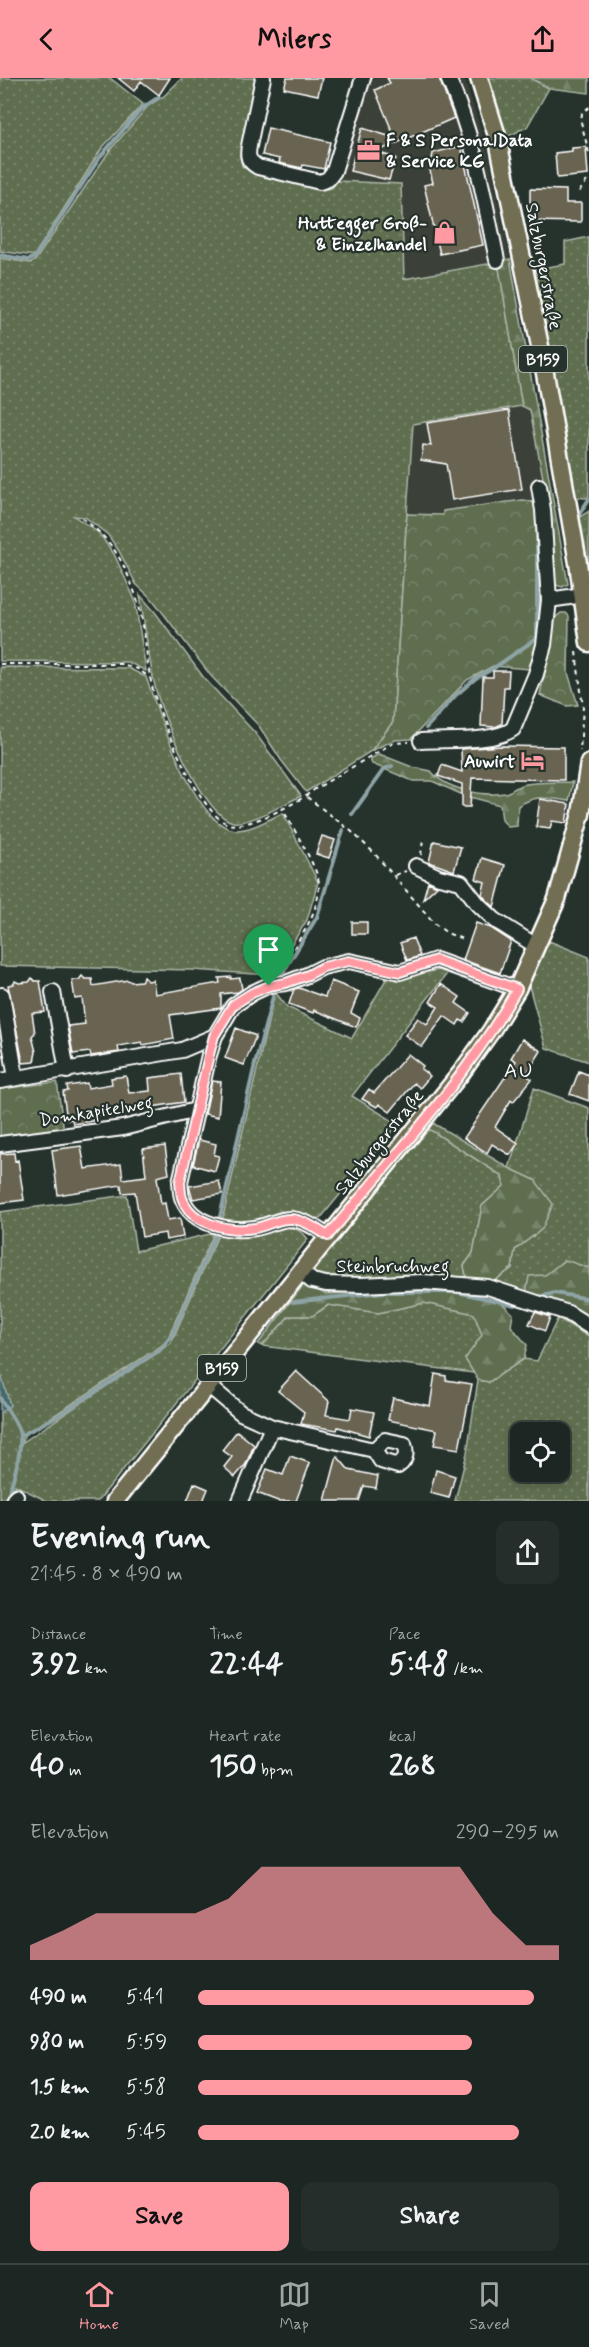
<!DOCTYPE html>
<meta charset="utf-8">
<style>
body{margin:0;font-family:Mynerve,sans-serif;background:#252e2a;color:#f1f3f6;height:100vh;display:flex;flex-direction:column;font-size:22px;white-space:nowrap}
*{box-sizing:border-box;margin:0}
p{font-size:20px;color:#a0a5a5}
.icon{flex:none;width:33px;height:33px;fill:none;stroke:currentColor;stroke-width:2;stroke-linecap:round;stroke-linejoin:round}
.map{position:relative;height:1423px;overflow:hidden}
.details{display:flex;flex-direction:column;background:#1c2622;flex:1}
.details>*{flex:none}
.fabs{position:absolute;left:510px;top:1344px;display:grid;gap:12px}
.fabs a{display:grid;place-items:center;width:60px;height:60px;border-radius:12px;background:#1c2622;box-shadow:0 3px 9px #0003,0 0 0 2px #3a4340;font-size:30px}
.pin{position:absolute;display:grid;place-items:center;width:51px;height:51px;color:#fff;margin:-62px -26px;border-radius:50% 50% 50% 0;rotate:-45deg;box-shadow:0 0 6px #0007}
.pin .icon{rotate:45deg}
.round{display:grid;place-items:center;flex:none;width:63px;height:63px;border-radius:12px;background:#252e2a}
.overview{display:flex;align-items:center;justify-content:space-between;height:102px;padding:0 30px}
h1{font-size:33px;font-weight:700;line-height:45px}
.figures{display:grid;grid-template-columns:repeat(3,1fr);gap:9px;height:102px;padding:6px 30px}
.figures div{display:grid;align-content:center}
.figures b{font-size:30px;font-weight:700}
.figures small{font-size:16px;font-weight:400}
.figures p{font-size:16px}
.chart{height:168px;padding:12px 30px}
.chart p{display:flex;justify-content:space-between}
.chart svg{width:100%;height:108px;margin-top:6px;fill:#ff9aa2;opacity:.7}
.primary-button{display:flex;gap:12px;margin-top:auto;padding:12px 30px}
.primary-button a{flex:1;height:69px;border-radius:12px;background:#ff9aa2;color:#111;font-size:24px;font-weight:700;line-height:69px;text-align:center}
.primary-button a+a{background:#252e2a;color:#f1f3f6}
ul{padding:0 30px;list-style:none;font-size:20px}
li{display:grid;grid-template-columns:96px 72px 1fr;align-items:center;height:45px}
li i{height:15px;border-radius:8px;background:#ff9aa2}
header{display:flex;justify-content:space-between;align-items:center;height:78px;padding:0 30px;background:#ff9aa2;color:#111;font-size:27px;font-weight:700}
.tab-bar{display:flex;justify-content:space-around;align-items:center;height:84px;border-top:2px solid #3a4340;background:#1c2622;font-size:16px;color:#a0a5a5}
.tab-bar a{display:grid;justify-items:center;gap:3px}
.tab-bar .selected{color:#ff9aa2}
.map>svg:first-child{display:block}
.built{fill:#3a4138}
.grass{fill:url(#grass-dots);stroke:#aeb6a8;stroke-width:1.5;fill-rule:evenodd}
.forest{fill:url(#forest-firs);stroke:#aeb6a8;stroke-width:1.5}
.park{fill:url(#park-crowns);stroke:#aeb6a8;stroke-width:1.5}
.water{fill:#44676b;stroke:#8fa4a6;stroke-width:1.5}
.lines{fill:none;stroke-linecap:round;stroke-linejoin:round}
.stream{stroke:#8fa4a6;stroke-width:4}
.building{fill:#696351;stroke:#fff;stroke-width:1.5}
.minor-casing{stroke:#fff;stroke-width:18}
.major-casing{stroke:#fff;stroke-width:21}
.path{stroke:#fff;stroke-width:2;stroke-dasharray:4.5 4.5;stroke-linecap:butt}
.minor{stroke:#26332d;stroke-width:14}
.major{stroke:#726e52;stroke-width:16}
.route-casing{stroke:#fff;stroke-width:12}
.route{stroke:#ff9aa2;stroke-width:8}
.labels{text-anchor:middle;stroke-width:4.5;stroke-linejoin:round;paint-order:stroke}
.shield{fill:#26332d;stroke:#bec2c0;stroke-width:1.5}
.shield-label{font-size:16px;font-weight:bold;fill:#fff}
.poi-label{font-size:18px;font-weight:bold;fill:#fff;stroke:#26332d;text-anchor:end}
.street-label{font-size:18px;fill:#fff;stroke:#26332d}
.quarter-label{font-size:21px;letter-spacing:1.5px;fill:#fff;stroke:#26332d}
</style>
<header><svg class="icon" aria-label="back" viewBox="0 0 24 24"><path d="M15 5l-7 7 7 7"/></svg>Milers<svg class="icon" aria-label="share" viewBox="0 0 24 24"><path d="M12 15V3M7 8l5-5 5 5M5 13v7h14v-7"/></svg></header>
<div class="map">
<svg width="589" height="1423" viewBox="0 0 589 1423">
<defs>
<pattern id="grass-dots" width="8" height="8" patternUnits="userSpaceOnUse" patternTransform="scale(1.5)"><rect width="8" height="8" fill="#5e6e50"/><path d="M2 2h.1M6 6h.1" fill="none" stroke="#76846a" stroke-width="1.8" stroke-linecap="round"/></pattern>
<pattern id="forest-firs" width="22" height="20" patternUnits="userSpaceOnUse" patternTransform="scale(1.5)"><rect width="22" height="20" fill="#5e6e50"/><path d="M5 1l3.5 6h-7zM16 11l3.5 6h-7z" fill="#76846a"/></pattern>
<pattern id="park-crowns" width="20" height="18" patternUnits="userSpaceOnUse" patternTransform="scale(1.5)"><rect width="20" height="18" fill="#5e6e50"/><path d="M2 6a3 3 0 1 1 6 0M12 15a3 3 0 1 1 6 0" fill="none" stroke="#76846a"/></pattern>
</defs>
<rect width="100%" height="100%" fill="#26332d"/>
<filter id="ink" filterUnits="userSpaceOnUse"><feTurbulence type="fractalNoise" baseFrequency=".0167" numOctaves="2"/><feDisplacementMap in="SourceGraphic" scale="12" xChannelSelector="R" yChannelSelector="G"/><feConvolveMatrix kernelMatrix="1 2 1 2 8 2 1 2 1" color-interpolation-filters="sRGB"/></filter>
<g filter="url(#ink)">
<path class="built" d="M370,0h94l22,65 24,116 -106,20 -3,-95 -64,-3z
M522,328l8,4 18,94 -105,8v3l-36,-1 6,-90z"/>
<path class="grass" d="M0,0h110l33,26 -41,44 -68,108 -34,-5z
M182,0h76l-18,77 2,11 8,5 71,18 11,-1 5,-7 64,3 3,95 94,-17 24,144 -109,18 -20,298 -22,29 -65,41 -25,-32 -22,-34 -48,-50 -58,-76 -17,-16 -17,-33 -11,-16 -23,-18 -11,-1 25,17 15,21 21,46 11,71 -18,-9 -128,-1v-403l30,5 5,-2 75,-111 38,-44 16,-10z
M486,0h44l19,10 -22,39 -22,11z
M589,159v259l-3,2 -12,-1 -39,-228 30,-5v-22z
M589,433v79l-11,-72z
M140,517l15,17 49,66 52,56 45,62c-16,7 -51,29 -68,26 -29,-6 -72,-107 -78,-136 -7,-29 -10,-61 -15,-91z
M0,589l128,1 18,9c12,34 49,151 90,153 16,0 33,-11 47,-17l35,69 -11,38 -35,55 -80,-5 -192,-4z
M549,863l40,16v105l-43,-14 -17,-62z
M438,892l11,1 -97,125 46,28 -79,96 -20,-7 -18,-2 -30,11 -29,-1 53,-229 12,15 65,31 37,-64 17,3z
M534,1010l55,20v160l-25,-8 -38,33 -33,-11 19,-14 3,-18 27,-21 -7,-49 -26,-12z
M429,1051l73,47 2,10 -22,20 -9,47 -9,13 3,14 -107,3 -47,-6 -3,-5z
M127,1117l9,56 78,-18 -47,107 -6,6 -137,89 -1,7 148,-99 48,-110c9,1 19,3 28,2 22,-3 45,-18 61,4l-210,262h-51l-32,-16 -7,16h-8v-88l10,-8 -10,-33v-160z
M424,1225l50,10 8,22 -16,24 8,14 -212,-27 27,-30h23l17,-11 49,8z
M558,1240l31,19v164h-134l12,-48 11,-73 11,2 35,-23 13,2zM520,1354h40v40h-40z"/>
<path class="forest" d="M530,0h59v15l-40,-5z
M510,181l58,325 -6,3 -6,-2 -5,-14 -3,-67 -18,-94 -8,-4 -24,-144z
M379,676l33,13 19,4c14,18 52,26 74,22 6,-1 10,-6 17,-8 15,-4 35,-2 51,-3l-4,19c-22,-3 -32,-7 -51,5l-1,20 -9,1 -6,-7 -2,-15 -37,-10 -31,-14h-19l-41,-17 -2,-5z
M431,1044l78,46 26,12 18,24 -11,25 -27,21 -3,18 -19,14 -26,-2 -3,-14 9,-13 9,-47 22,-20 -2,-10 -73,-47z
M565,1182l24,8v69l-31,-19 -32,-25 3,-17 16,-1z
M304,1206l21,10 71,-5 62,2 42,10 13,13 -2,12 16,19 -3,14 -35,23 -11,-2 -13,-21 17,-24 -8,-21 -50,-11 -46,10 -50,-8 -16,11h-23l-27,30 -4,-2z"/>
<path class="park" d="M523,422l10,2 4,4 1,13 2,110 -10,40 -37,-3 -26,14 -56,59 -17,1 -23,11 22,-29 14,-208 36,1v-4z
M561,535h5l3,3 -1,57 10,32 -11,1 -27,-11 15,-77z
M57,1004l7,49 -64,9v-51z"/>
<path class="water" d="M0,1294l10,33 -10,8z"/>
<g class="lines">
<path class="stream" d="M0,177l28,5 6,-2 66,-101 41,-48 18,-12
M580,435l9,-14
M426,650l30,-33 20,-17 18,-10 43,-30v-107
M352,736l32,-45 8,-3
M279,901l38,-62 26,-87
M538,1219l17,-4 34,6
M293,1224l90,-10h74l58,13
M0,1320c6,11 15,21 19,33 5,18 -7,53 -13,70
M20,1358l41,-22 99,-64 11,-13 45,-103 39,-170 20,-75"/>
</g>
<path class="building" d="M118,0h52l-11,17 -18,-14 -7,10z
M287,0h35l-4,17 -34,-7z
M387,0h52l15,40 -78,34 20,6 -7,22 -39,-9 12,-43 33,10 -20,-48 15,-7z
M268,50l62,14 -6,27 -21,-4 -1,3 -23,-5 1,-4 -18,-4z
M461,68l22,99 -43,9 -16,-69 9,-2 -3,-13 3,-17z
M586,69l2,28 -31,3 -2,-25 17,-2v-3z
M530,111l36,1v13h15v19l-51,-1z
M509,332l13,79 -70,11 -6,-36 -25,-4 2,-15 8,1 -4,-23z
M493,593h16l-1,16h-4l-2,37 -7,3 -14,-1 2,-49h10z
M502,668l62,1v33l-92,-2 -2,29h-8v-23l-24,-8 4,-11 20,7 -1,-23z
M540,721l29,5 -3,19 -14,-2 -2,8 -14,-2z
M322,758l13,4 -6,18 -13,-4z
M434,763l27,6 -7,24 -25,-9z
M482,780l23,7 -11,42 -12,-12 3,-13 -9,-3z
M428,804l9,4 -14,13z
M352,844h15v12h-15z
M476,845l15,5 20,13 -11,32 -37,-13z
M413,860l7,18 -13,4 -7,-17z
M82,898l3,3h7l1,7 35,-6 3,2 10,-1 3,-4 4,4 5,-1 2,14 65,-11 -1,-5 12,-1v2l9,-1 2,11 -4,3 -17,2v14l-51,7 4,24 -31,6 -1,-3 -24,4 1,6 -28,4 -1,-4 -17,2 -5,-28 17,-2 -3,-26 -7,1 -3,-19h7z
M32,900l3,3h5l5,31 -13,1 3,20 -3,3 4,16 -2,10 -11,1 -15,-78 6,-1 1,-3 4,2 10,-1z
M331,903l28,11 -8,21 9,5 -4,9 -42,-17 -1,3 -24,-9 5,-15 5,-1 26,9z
M441,906l19,13 -4,6 14,10 -6,9 -4,-2 -3,5 -13,-9 -22,31 -17,-12 13,-17 9,6 11,-17 -8,-5z
M236,950l20,8 -12,29 -19,-7z
M522,961l19,12 -15,24 6,4 -19,23 -2,-2 -16,27 23,16 -8,12 -18,-11 -5,9 -23,-15 52,-77 -5,-3z
M408,976l15,12 -2,3 9,7 -10,12 -6,-5 -24,29 -11,-8 -2,3 -15,-8 7,-10 5,4z
M579,993l10,4v26l-19,-7z
M181,996l3,28 -92,14 1,5 -20,3 -1,-5 -5,1 -4,-28 5,-1 -1,-5 20,-3 1,5 24,-4 -1,-6 15,-2 3,17 21,-2 -1,-13z
M212,1003l9,1 -3,35 -13,-3z
M199,1062l17,4 -2,11 5,1 -4,15 -22,-6z
M81,1068l4,23 36,-5 2,15 23,-3 -3,-27 22,-3 4,28 -12,3 4,27 4,-1 3,17 12,-2 3,19 -17,3 -1,-7 -23,4 -7,-45 -13,1 -1,-8 -63,10 -6,-45z
M14,1075l1,8 3,-1 6,40 -24,3v-49z
M219,1103l3,13 -29,5 -4,-13z
M535,1234l15,5 -5,14 -16,-7z
M296,1293l33,30 -3,14 24,4 2,-11 22,4 -5,24 -31,-9 -1,3 -36,-6 3,-12 -26,-21z
M435,1296l11,2v4l26,4 -13,65 -25,-4 3,-15 -49,-10 5,-22 37,8z
M237,1353l17,14 -8,19 -11,13 -11,-10 8,-10 -10,-7z
M290,1378l20,7 -14,38h-18l-21,-8 10,-24 16,6z
M337,1378l12,14 29,6 -2,12 -12,-2 -5,15h-34z
M436,1392l19,6 -6,22 -19,-5z
M194,1405l14,6 -5,12h-16z"/>
<g class="lines">
<defs>
<path id="minor" d="M263,0l-14,68c-2,11 -1,15 9,21l62,15 8,-3 6,-8 29,-93
M448,0c26,58 36,120 49,182
M539,408l4,24 6,90
M421,663c25,-2 72,2 92,-12l23,-55 8,-29 5,-45 34,-5
M416,788l23,11 22,5 17,22 17,16 41,26
M53,914l14,79
M2,917l14,83
M0,1003l182,-31 33,-14
M0,1066l123,-16 73,-18
M328,1158c-11,-7 -23,-16 -37,-17 -12,0 -24,7 -36,9 -25,4 -62,-3 -72,-28 -3,-6 -2,-13 -3,-18l29,-127 6,-19 18,-30 19,-13 17,-8 17,-2 21,-8 16,-8 26,-6 51,11 36,-12 81,29
M300,1193l12,10 14,3 35,1 62,-3 65,5 80,26 21,13
M208,1307l33,28 31,14 102,23 7,11 17,5c9,-6 9,-13 6,-22l-19,-4 -11,10
M13,1423l3,-5
M240,1423l32,-74"/>
<path id="major" d="M479,0l18,58 45,220 36,207 11,80
M115,1423l346,-428 30,-42 26,-42 40,-90 24,-85 8,-51"/>
</defs>
<use href="#minor" class="minor-casing"/>
<use href="#major" class="major-casing"/>
<path class="path" d="M589,29l-7,6 -1,9 8,31
M579,114l10,-14
M82,440c31,23 41,42 54,78 10,28 9,61 16,90 6,28 48,129 76,138 18,6 72,-22 87,-35l78,-46 16,-1
M576,574l7,55 -3,44
M0,586h122l16,5 12,9
M307,719l44,34 23,22 61,71 12,9 18,7
M421,777l2,-15
M395,797l11,-4
M279,893c16,-26 41,-56 40,-88 -1,-15 -29,-60 -37,-75"/>
<use href="#minor" class="minor"/>
<use href="#major" class="major"/>
</g>
</g>
<g class="lines" filter="url(#ink)">
<defs>
<path id="route" d="M436,882l81,29c-51,90 -123,167 -189,247 -11,-7 -23,-16 -37,-17 -12,-1 -24,7 -36,9 -25,4 -62,-3 -72,-28 -3,-6 -2,-12 -3,-18l29,-127 5,-19 19,-31 19,-12 17,-7 17,-3 22,-8 15,-8 26,-6 51,11z"/>
</defs>
<use href="#route" class="route-casing"/>
<use href="#route" class="route"/>
</g>
<defs>
<symbol id="office-bare" viewBox="-9 -9 18 18"><path d="M-6-3h4V-5.5h4V-3h4V5H-6ZM-1-4.5V-3h2v-1.5ZM-6 0V1H6V0Z" fill="#ff9aa2" stroke="#26332d" stroke-width="2.5" paint-order="stroke"/></symbol>
<symbol id="shop-bare" viewBox="-9 -9 18 18"><path d="M-5-2.5h2.3a2.7 3.5 0 0 1 5.4 0H5L5.5 6h-11ZM-1.5-2.5h3a1.5 2.3 0 0 0-3 0Z" fill="#ff9aa2" stroke="#26332d" stroke-width="2.5" paint-order="stroke"/></symbol>
<symbol id="hotel-bare" viewBox="-9 -9 18 18"><path d="M-6-4.5h1.5V1H6V5H4.5V3h-9V5H-6ZM-4 0a1.8 1.8 0 1 1 3.6 0ZM.5 0V-2.5h3Q6-2.5 6 0Z" fill="#ff9aa2" stroke="#26332d" stroke-width="2.5" paint-order="stroke"/></symbol>
</defs>
<g fill-rule="evenodd">
<use href="#office-bare" x="352" y="56" width="33" height="33"/>
<use href="#shop-bare" x="428" y="138" width="33" height="33"/>
<use href="#hotel-bare" x="516" y="666" width="33" height="33"/>
</g>
<g class="labels">
<g class="shield">
<rect x="519" y="268" width="48" height="26" rx="4.5"/>
<rect x="198" y="1277" width="48" height="26" rx="4.5"/>
</g>
<g class="shield-label">
<text x="543" y="287">B159</text>
<text x="222" y="1296">B159</text>
</g>
<g class="poi-label">
<text x="386" y="68" text-anchor="start">F &amp; S PersonalData<tspan x="386" dy="21">&amp; Service KG</tspan></text>
<text x="427" y="151">Huttegger Groß-<tspan x="427" dy="21">&amp; Einzelhandel</tspan></text>
<text x="515" y="689">Auwirt</text>
</g>
<g class="street-label">
<text transform="translate(544 188) rotate(79)" y="6">Salzburgerstraße</text>
<text transform="translate(96 1033) rotate(-9)" y="6">Domkapitelweg</text>
<text transform="translate(379 1064) rotate(-51)" y="6">Salzburgerstraße</text>
<text x="393" y="1194">Steinbruchweg</text>
</g>
<g class="quarter-label">
<text x="519" y="999">AU</text>
</g>
</g>
</svg>
<div class="fabs">
<a><svg class="icon" aria-label="locate" viewBox="0 0 24 24"><circle cx="12" cy="12" r="6"/><path d="M12 2v4M12 18v4M2 12h4M18 12h4"/></svg></a>
</div>
<div class="pin" style="left:269px;top:908px;background:#1e9e55"><svg class="icon" aria-label="arrive" viewBox="0 0 24 24"><path d="M6 21V4h12l-3 4 3 4H6"/></svg></div>
</div>
<section class="details">
<div class="overview"><div><h1>Evening run</h1><p>21:45 · 8 × 490 m</p></div><a class="round"><svg class="icon" aria-label="share" viewBox="0 0 24 24"><path d="M12 15V3M7 8l5-5 5 5M5 13v7h14v-7"/></svg></a></div>
<div class="figures">
<div><p>Distance</p><b>3.92<small> km</small></b></div>
<div><p>Time</p><b>22:44</b></div>
<div><p>Pace</p><b>5:48<small> /km</small></b></div>
</div>
<div class="figures">
<div><p>Elevation</p><b>40<small> m</small></b></div>
<div><p>Heart rate</p><b>150<small> bpm</small></b></div>
<div><p>kcal</p><b>268</b></div>
</div>
<div class="chart"><p><span>Elevation</span>290–295 m</p>
<svg viewBox="0 0 160 44" preserveAspectRatio="none"><path d="M0 44V38L10 32L20 25L30 25L40 25L50 25L60 19L70 6L80 6L90 6L100 6L110 6L120 6L130 6L140 25L150 38L160 38V44z"/></svg>
</div>
<ul>
<li><b>490 m</b>5:41<i style="width:93%"></i></li>
<li><b>980 m</b>5:59<i style="width:76%"></i></li>
<li><b>1.5 km</b>5:58<i style="width:76%"></i></li>
<li><b>2.0 km</b>5:45<i style="width:89%"></i></li>
</ul>
<div class="primary-button"><a>Save</a><a>Share</a></div>
</section>
<nav class="tab-bar">
<a class="selected"><svg class="icon" aria-label="home" viewBox="0 0 24 24"><path d="M3 11l9-7 9 7M6 9v11h12V9"/></svg>Home</a>
<a><svg class="icon" aria-label="map" viewBox="0 0 24 24"><path d="M3 6l6-2 6 2 6-2v14l-6 2-6-2-6 2zM9 4v14M15 6v14"/></svg>Map</a>
<a><svg class="icon" aria-label="saved" viewBox="0 0 24 24"><path d="M7 4h10v16l-5-4-5 4z"/></svg>Saved</a>
</nav>
